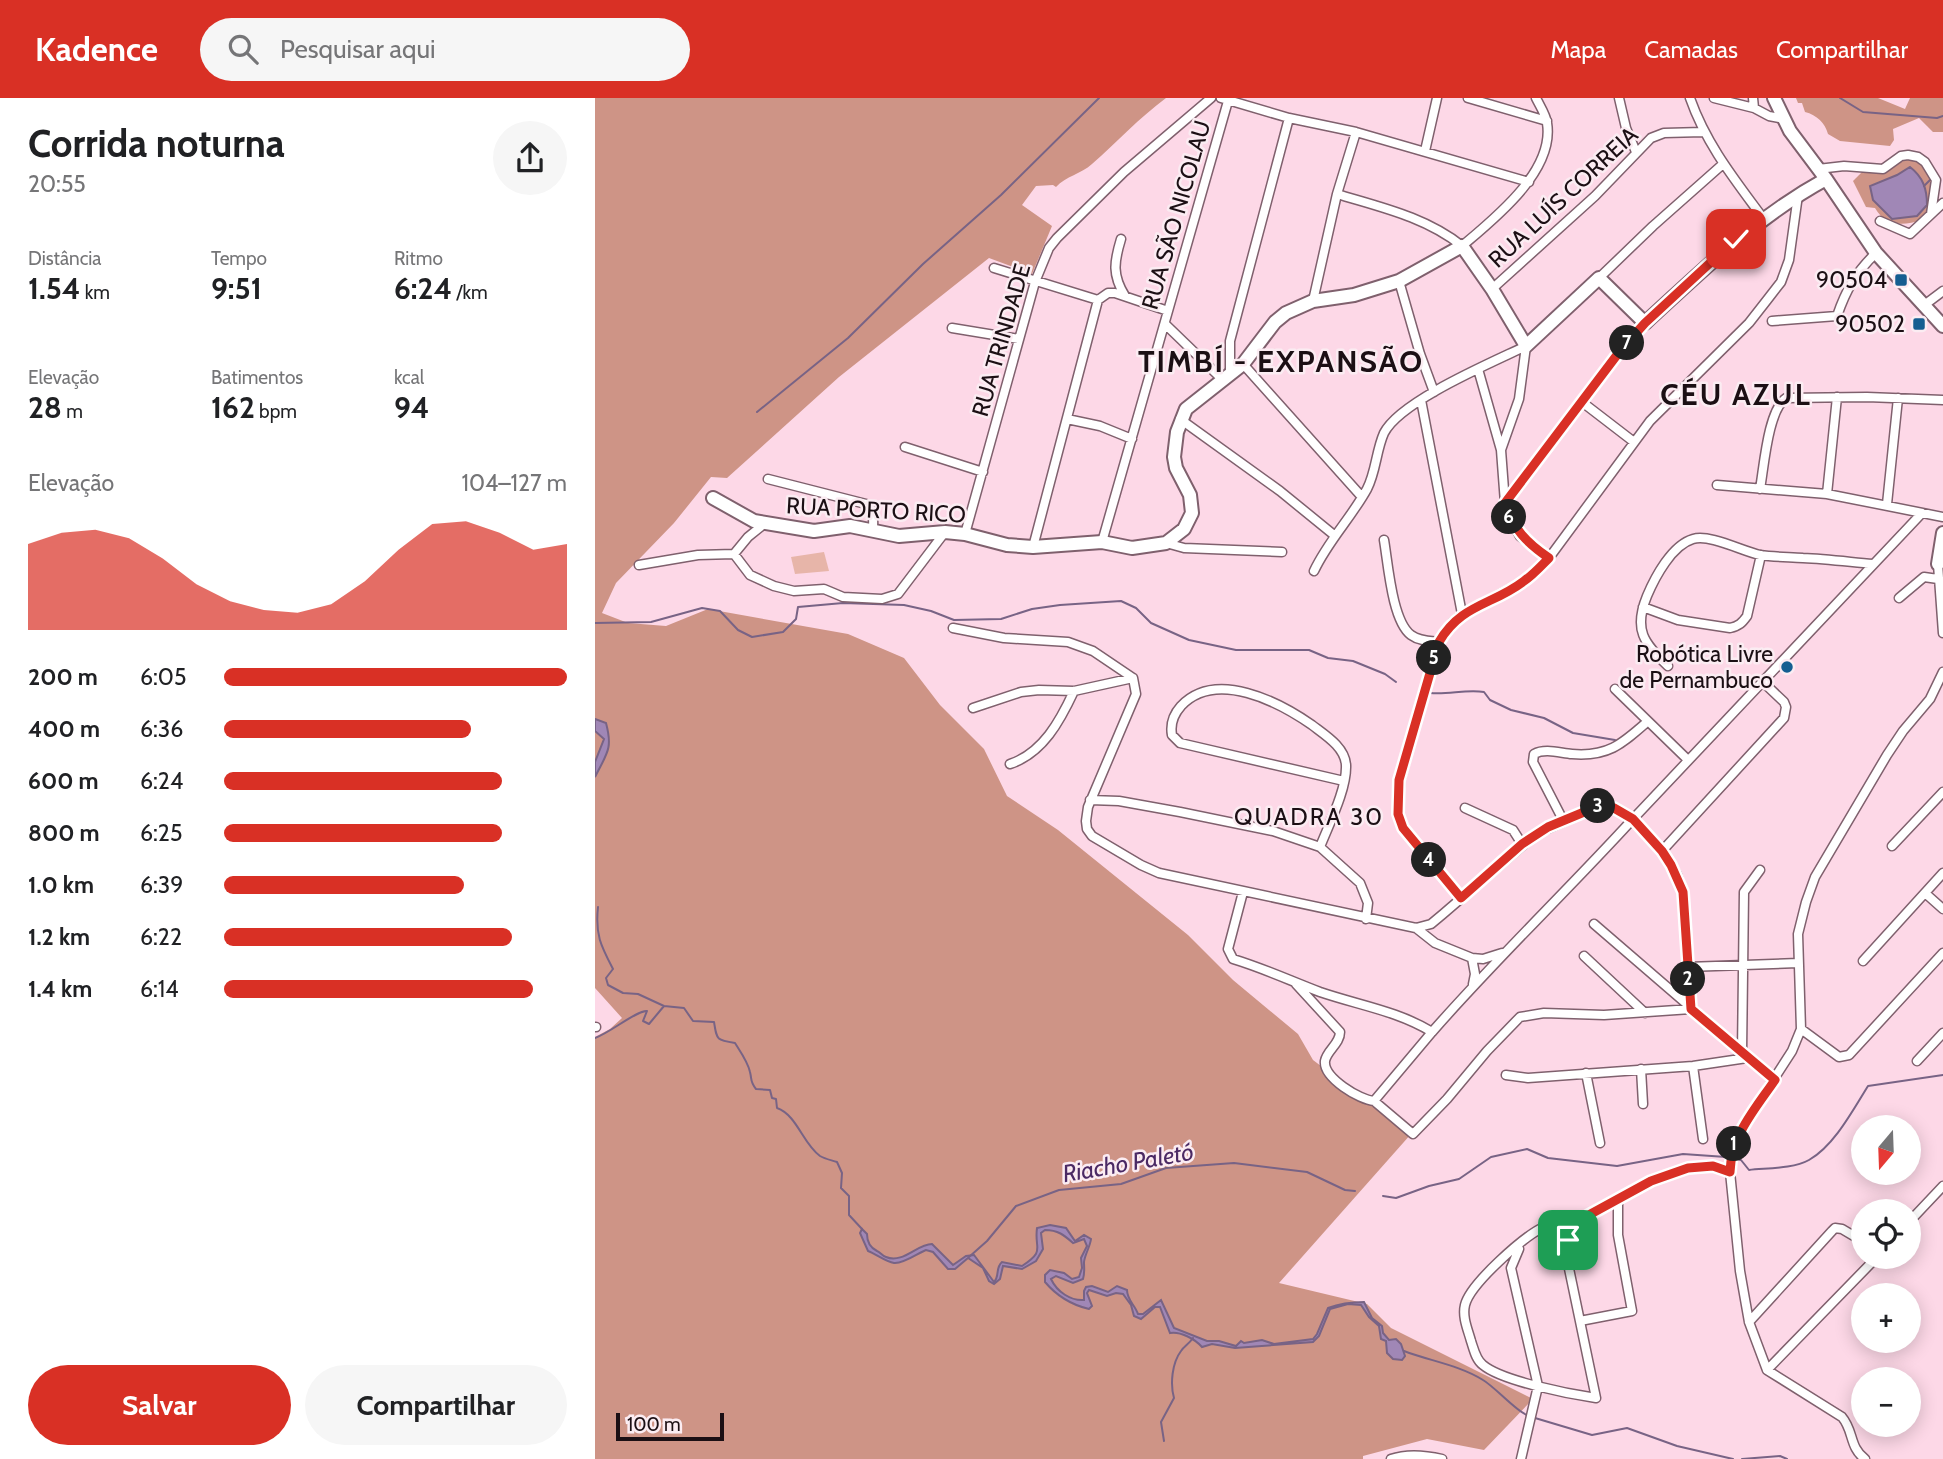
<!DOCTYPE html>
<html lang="pt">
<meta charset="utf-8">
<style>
body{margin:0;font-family:Cabin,sans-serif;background:#f6f6f6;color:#202124;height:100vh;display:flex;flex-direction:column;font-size:26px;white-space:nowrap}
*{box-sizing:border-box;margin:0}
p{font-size:23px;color:#757577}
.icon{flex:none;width:38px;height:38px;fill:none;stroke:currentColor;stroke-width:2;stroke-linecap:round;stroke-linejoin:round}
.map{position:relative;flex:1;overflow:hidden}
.sheet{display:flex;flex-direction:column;background:#fff;width:595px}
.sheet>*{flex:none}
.needle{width:46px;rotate:199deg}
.fabs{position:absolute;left:1256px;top:1017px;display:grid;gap:14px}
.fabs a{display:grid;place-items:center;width:70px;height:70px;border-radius:50%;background:#fff;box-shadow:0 4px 18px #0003;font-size:35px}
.scale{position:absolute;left:21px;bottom:18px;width:108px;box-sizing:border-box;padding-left:7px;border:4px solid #1b0f14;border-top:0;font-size:19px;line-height:24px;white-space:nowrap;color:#1b0f14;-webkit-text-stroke:5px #fbecf2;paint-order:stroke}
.pin{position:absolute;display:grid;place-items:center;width:60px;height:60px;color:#fff;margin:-30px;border-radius:14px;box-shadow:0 4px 10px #0006}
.km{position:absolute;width:35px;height:35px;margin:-18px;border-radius:50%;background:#222;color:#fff;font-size:19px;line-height:35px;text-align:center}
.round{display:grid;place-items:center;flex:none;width:74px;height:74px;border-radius:37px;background:#f6f6f6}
.head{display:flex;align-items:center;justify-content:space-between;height:119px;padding:0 28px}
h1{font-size:38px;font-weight:700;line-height:52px}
.figures{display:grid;grid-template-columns:repeat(3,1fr);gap:10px;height:119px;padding:7px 28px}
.figures div{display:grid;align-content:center}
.figures b{font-size:30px;font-weight:700}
.figures small{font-size:19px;font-weight:400}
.figures p{font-size:19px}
.chart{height:196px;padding:14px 28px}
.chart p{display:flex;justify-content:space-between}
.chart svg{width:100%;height:126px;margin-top:7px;fill:#d93025;opacity:.7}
.cta{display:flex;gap:14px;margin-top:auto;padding:14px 28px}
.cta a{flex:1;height:80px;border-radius:42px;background:#d93025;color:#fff;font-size:28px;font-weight:700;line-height:80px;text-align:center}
.cta a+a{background:#f6f6f6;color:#202124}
ul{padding:0 28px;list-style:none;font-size:23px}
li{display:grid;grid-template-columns:112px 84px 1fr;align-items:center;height:52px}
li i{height:18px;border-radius:9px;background:#d93025}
header{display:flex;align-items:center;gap:42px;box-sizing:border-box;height:98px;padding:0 35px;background:#d93025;color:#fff}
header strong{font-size:33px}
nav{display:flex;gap:38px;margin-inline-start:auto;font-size:24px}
.search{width:490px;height:63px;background:#f6f6f6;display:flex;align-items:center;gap:18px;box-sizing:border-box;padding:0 24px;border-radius:38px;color:#757577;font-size:26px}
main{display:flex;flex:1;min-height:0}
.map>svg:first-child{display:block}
.green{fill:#e7b5a9}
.forest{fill:#ce9486}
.water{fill:#a087b6;stroke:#786385;stroke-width:2}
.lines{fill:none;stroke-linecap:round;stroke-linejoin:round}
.stream{stroke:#786385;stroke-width:2}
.street-casing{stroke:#7f606d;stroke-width:11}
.secondary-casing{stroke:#7f606d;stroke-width:16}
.street{stroke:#fff;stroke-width:8}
.secondary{stroke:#fff;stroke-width:12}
.route-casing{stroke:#fff;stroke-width:14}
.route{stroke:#d93025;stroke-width:9}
.poi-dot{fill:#145e91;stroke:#fbecf2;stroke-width:2.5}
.labels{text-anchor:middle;stroke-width:5;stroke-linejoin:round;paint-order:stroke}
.street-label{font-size:23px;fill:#1b0f14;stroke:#fbecf2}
.poi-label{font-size:23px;fill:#1b0f14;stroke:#fbecf2;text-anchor:end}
.neighbourhood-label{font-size:24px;letter-spacing:2px;fill:#1b0f14;stroke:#fbecf2}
.water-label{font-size:24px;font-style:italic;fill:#4b2964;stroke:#fbecf2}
.district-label{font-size:30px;font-weight:bold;letter-spacing:2px;fill:#1b0f14;stroke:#fbecf2}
</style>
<header>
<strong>Kadence</strong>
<div class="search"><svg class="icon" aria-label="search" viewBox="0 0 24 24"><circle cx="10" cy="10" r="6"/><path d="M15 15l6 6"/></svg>Pesquisar aqui</div>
<nav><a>Mapa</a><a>Camadas</a><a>Compartilhar</a></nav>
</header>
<main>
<section class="sheet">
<div class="head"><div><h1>Corrida noturna</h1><p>20:55</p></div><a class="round"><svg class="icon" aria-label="share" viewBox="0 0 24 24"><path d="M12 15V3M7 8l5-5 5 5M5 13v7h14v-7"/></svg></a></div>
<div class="figures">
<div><p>Distância</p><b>1.54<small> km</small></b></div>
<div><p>Tempo</p><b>9:51</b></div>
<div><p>Ritmo</p><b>6:24<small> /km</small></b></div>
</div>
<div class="figures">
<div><p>Elevação</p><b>28<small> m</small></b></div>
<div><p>Batimentos</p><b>162<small> bpm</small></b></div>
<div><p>kcal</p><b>94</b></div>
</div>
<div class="chart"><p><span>Elevação</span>104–127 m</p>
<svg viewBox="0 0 160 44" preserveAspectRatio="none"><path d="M0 44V14L10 10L20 9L30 12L40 19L50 28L60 34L70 37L80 38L90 35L100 27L110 16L120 7L130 6L140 10L150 16L160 14V44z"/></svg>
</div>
<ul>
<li><b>200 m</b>6:05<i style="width:100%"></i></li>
<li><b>400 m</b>6:36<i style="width:72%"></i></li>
<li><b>600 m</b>6:24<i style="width:81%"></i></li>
<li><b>800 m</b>6:25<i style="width:81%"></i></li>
<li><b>1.0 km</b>6:39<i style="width:70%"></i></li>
<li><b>1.2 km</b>6:22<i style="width:84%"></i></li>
<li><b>1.4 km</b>6:14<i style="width:90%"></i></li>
</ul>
<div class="cta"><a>Salvar</a><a>Compartilhar</a></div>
</section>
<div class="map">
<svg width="1348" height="1361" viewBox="0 0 1348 1361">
<rect width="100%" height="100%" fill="#fdd8e7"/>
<path class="green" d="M229,454l5,19 -34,3 -4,-17z"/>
<path class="forest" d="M0,0h571c-27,20 -49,44 -74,66 -11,10 -26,12 -36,23l-3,-2 -17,1 -14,19 30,21 -20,48 -43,-16 -150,119 -112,101 -16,-1 -37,46 -58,60 -14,30 26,10 38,3 42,-17 140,25 56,24 36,47 44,44 23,47 51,34 130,105 45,45 65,54 15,26 98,74 -132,149 88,21 24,24 142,71 -49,51 -57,-11 -64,17v3h-768v-422l15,-8 12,-11 -27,-30z
M1201,0h82l27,11 5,-11h33v34h-10l-14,-14 -26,11 1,11 -4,6 -50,-5 -12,-7c-3,-11 -11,-19 -23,-22l-3,-9h-4z
M1311,61c32,3 31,40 16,61 -19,6 -36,7 -47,-12l-9,-1 -13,-26 10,-10 21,2z"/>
<path class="water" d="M1315,69c13,10 17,22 17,38l-10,11 -25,3 -19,-19 -3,-14 27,-11z
M0,621l11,4c7,26 1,30 -11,54v-15l9,-23 -9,-8z
M455,1127l16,3 9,13 9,-6 7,4c-1,8 -6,15 -7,23 0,6 1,10 -1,17l-10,4 -17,-7 -5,3c6,13 20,22 33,21v-9l2,-4 6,-1 16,6 9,-6 10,4c0,10 8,15 11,24h5l18,-14 13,28 33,13h12l17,5 5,-5 3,2 18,-3 12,4 39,-5 4,-5 11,-26c13,-5 24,-6 36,-6l8,16 10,8 1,7 6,7 7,-1 5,5 4,12 -3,4 -9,-1 -6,-6 -1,-12 -5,-2 -2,-13 -10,-9 -8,-12 -13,-1 -18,5 -11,27 -6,6 -78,6 -23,-4 -10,3c-7,-8 -22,-16 -32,-14l-10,-26h-5l-14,12 -7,-3 -3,-11 -8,-11 -7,-1 -9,3 -18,-6 -2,3 5,13 -3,3c-17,-4 -33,-14 -44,-27v-7l5,-5 14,3 8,6 7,-2 3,-9 -1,-10 6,-12 -3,-7 -11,4c-9,-8 -15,-13 -28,-13l-4,3 2,16 -7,12 -14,8 -19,-3 -3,13 -6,5 -5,-3 -6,-13 -15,-10 -13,11h-7l-15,-17 -7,-2c-8,3 -22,14 -32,13 -8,-1 -18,-9 -26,-12l-8,-18 2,-4 5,5c0,8 4,14 10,17 3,1 5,5 9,6 17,7 31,-13 46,-13l21,21 13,-9 8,-1 20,27c6,-6 1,-14 8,-20l20,4c24,-16 12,-16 15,-38z"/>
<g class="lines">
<path class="stream" d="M1245,0l23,14 74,6 6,-2
M1329,88l7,-7
M162,314l91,-74 75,-74 78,-69 98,-97
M0,525l56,-1 51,-14 18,3 18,19 14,7 31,-5 13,-13 2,-12 45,-4 61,2 27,6 23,9 47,-1 31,-10 28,-4 61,-4 15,7 15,15 38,17 47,10h73l19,8 25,3 32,13 11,8
M835,595c18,2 36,-4 54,-1l6,8 21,10 33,8 29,15 42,7
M3,809c-3,28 3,39 15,62l-7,9 2,7 15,8 15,1 26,12 20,2 9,13 21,1c3,18 2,18 21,21 5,8 13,19 15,29 2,8 0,10 6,17l14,1 2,8 4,1 1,9c20,7 26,36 43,48 5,3 11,4 17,6l5,11 -1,15 8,8v19l13,14
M0,940c15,-5 42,-28 52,-27l-4,10 6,3 15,-18
M1140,1061l6,1 8,10c18,-2 44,-1 60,-10 25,-14 44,-50 59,-74l75,-11
M788,1098l13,2 33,-12 30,-7 32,-22 36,-8 21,9 69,8 66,-12 43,3
M374,1159l18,-16 29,-35 43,-16 62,-6 45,-16 68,-5 73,9 38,18 10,1
M809,1253c26,10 55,14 79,29 12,7 34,32 44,35
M940,1320l57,17 35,-7 50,18 56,13
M569,1343l-3,-19 13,-24c-4,-14 -2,-35 7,-47 3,-5 8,-7 12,-13
M1147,1361l38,-3 7,3"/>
<defs>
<path id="street" d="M626,0l68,20 67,14 173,50
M873,0l79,23
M1024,0l7,30 10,24
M1095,0c16,46 45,82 73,120
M1119,0l40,10
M1158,0l1,10 15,8 15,3
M830,53l12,-53
M1223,71l26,-3 39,3 18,-13 7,-1 10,2 7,5 11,18 -5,34
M742,96c43,13 89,23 125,52 32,-27 93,-75 85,-123 -1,-8 -7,-17 -11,-25
M1285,123l30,13 33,-31
M526,141c-7,23 -9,36 4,57
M399,170l104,32 10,-7h7l53,18
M1004,180l54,-52 70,-62
M804,183l21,73 14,38
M897,191l103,-93 56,-58 13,-5 39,-1
M718,203l24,-107 19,-62
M1328,208l20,-15
M1177,223l65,-5c9,-26 19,-44 39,-63
M570,226l58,56
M357,230l67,11
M931,248l-7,53 -18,51 4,53 3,11 12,22 29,22
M648,266l119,133
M883,271l23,81
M635,276v-33l59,-223
M826,302l41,214
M987,304l52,40
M472,321l33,7 32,13
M585,321l100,72 54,44
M310,349l78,25
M173,381l98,25c9,6 7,16 7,26
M1122,387l110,9 116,23
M1165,391c4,-22 8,-79 26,-91l81,-1 76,3
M1232,396l10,-97
M910,404l102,-134 38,-45
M1292,406l11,-106
M370,436l70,-252 14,-34 8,-10 67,-66 87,-74
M789,442c4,23 8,81 27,95 8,6 19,6 28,7
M507,444l126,-441
M571,445l18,5 98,4
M438,449l65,-247
M139,456l16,21 24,11 20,5 30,-2 19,8 39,2 16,-5 47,-62
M1343,466l5,69
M44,467l59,-10 36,-1 14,-17 16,-13
M719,473c14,-30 37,-53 53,-82 9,-17 9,-38 17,-56 16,-32 109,-71 142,-87
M1304,500l25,-21 14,2
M1048,509l35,13 52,8c9,-2 12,-5 17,-12l14,-61
M358,530l51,10 64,4 25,9 40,27 3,16 -48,113 -2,14 1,8 5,7 49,29 18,8 257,55 15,-4 12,-10 93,-80 65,-29 9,1 23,13 29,32 15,24 6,17 8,117
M1073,568c-24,-23 -35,-36 -21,-70 8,-19 25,-51 46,-57 17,-5 49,12 67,16 14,2 29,2 43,3 23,1 47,4 70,6
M1020,591l73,71
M378,610l48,-16 18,-2 35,1 59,-13
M415,666c33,-11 50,-43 64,-73
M495,702l29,1 61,11 93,19 47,16 40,36 8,20 -2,16
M870,710l48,22 9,14
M1038,721l289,-306
M968,722l-30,-58 1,-8c11,-6 26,-1 38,0 36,3 50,-10 75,-32
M1297,748l51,-54
M725,749c9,-23 27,-58 26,-82 -1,-18 -21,-30 -34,-40 -33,-23 -96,-56 -131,-19 -8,9 -11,18 -9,29l8,8 164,38
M1067,753l122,-133 2,-11 -2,-5 -21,-20
M648,794l-15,57 5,10c30,9 58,22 87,33 38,13 78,19 112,40 64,-73 134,-140 200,-212
M1330,795l18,16
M866,800l-58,-70 -5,-14 2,-34 39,-138 14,-20 9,-8 62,-32 25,-24 101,-137 99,-98 18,-23 14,-18 8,-22 9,-65
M999,826l181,156
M821,830l19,15 37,15 3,16 -2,10
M989,858l61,57
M877,860l11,1 19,-6
M1268,863l80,-88
M1092,869l111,-4
M701,886l44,48c0,12 -13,18 -15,29 -2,17 35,39 49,40l58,-69
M0,929h1
M1206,931l38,28 10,-2 94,-102
M1147,955l2,-161 16,-22
M1322,963l26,-28
M1098,968l10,73
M1046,971l2,35
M991,975l14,70
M911,977l22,3 165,-12 54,-8
M779,1003l39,33 34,-35 40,-48 33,-34 24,-4 60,2 87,-6
M981,1124l-8,18 -1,19 29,139c-27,-4 -94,-17 -113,-33 -7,-5 -9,-15 -12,-24 -3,-11 -9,-24 -6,-36 5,-21 59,-69 79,-78 10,-4 21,-5 32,-5 39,-20 110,-72 154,-50
M1314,1124l34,-36
M924,1151l-8,19 27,118 -17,73
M985,1223l52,-10 -14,-76v-36
M1154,1224l83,-91 3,-3 7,1 22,13
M1172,1272l111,-114
M796,1361c17,-6 34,-4 51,0
M1270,1361c-16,-12 -11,-28 -23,-42l-75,-47 -18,-48 -9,-51 -10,-99 1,-19 6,-17 55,-85 9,-22 -3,-95 8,-32 9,-25 72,-122 16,-24 27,-32 13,-27"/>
<path id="secondary" d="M1179,0l16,33 36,48 50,74 67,73
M118,400l41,23 60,10 36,-5 49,10 46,-4 20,2 42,11 26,2 69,-5 30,6 34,-5 18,-14 8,-16 -2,-18 -14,-27 -2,-11 3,-25 9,-23 57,-45 32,-42 11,-9 27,-12 41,-6 45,-14 63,-35 30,43 34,57 73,-68 46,45c59,-54 110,-105 181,-144
M1343,466l5,-31"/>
</defs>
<use href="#street" class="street-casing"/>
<use href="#secondary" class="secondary-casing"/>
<use href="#street" class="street"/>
<use href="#secondary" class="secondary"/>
</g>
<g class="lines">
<defs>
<path id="route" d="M973,1142l8,-18 75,-41 37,-13 25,-2 17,6c1,-36 25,-63 45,-92l-84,-71 -8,-117 -12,-27 -9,-14 -29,-32 -19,-11 -13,-3 -53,22 -26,17 -61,54 -58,-70 -5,-14 1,-34 40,-138c22,-38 54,-37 85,-61 9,-6 17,-15 25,-23 -22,-15 -36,-29 -44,-55l115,-152 25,-28 91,-84"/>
</defs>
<use href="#route" class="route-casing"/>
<use href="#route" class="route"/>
</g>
<g class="poi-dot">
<rect x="1299" y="175" width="14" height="14" rx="3.5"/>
<rect x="1317" y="219" width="14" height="14" rx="3.5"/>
<circle cx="1192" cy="569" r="7"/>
</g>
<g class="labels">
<g class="street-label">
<text transform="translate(968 99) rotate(-43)" y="8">RUA LUÍS CORREIA</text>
<text transform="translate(581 117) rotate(-74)" y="8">RUA SÃO NICOLAU</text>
<text transform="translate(406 242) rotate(-74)" y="8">RUA TRINDADE</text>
<text transform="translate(281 412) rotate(3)" y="8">RUA PORTO RICO</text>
</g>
<g class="poi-label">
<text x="1292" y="190">90504</text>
<text x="1310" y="234">90502</text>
<text x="1178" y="564">Robótica Livre<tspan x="1178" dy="26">de Pernambuco</tspan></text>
</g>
<g class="neighbourhood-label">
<text x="714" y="727">QUADRA 30</text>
</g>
<g class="water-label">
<text transform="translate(533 1065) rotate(-10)" y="8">Riacho Paletó</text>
</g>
<g class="district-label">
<text x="686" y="274">TIMBÍ - EXPANSÃO</text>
<text x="1141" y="307">CÉU AZUL</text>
</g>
</g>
</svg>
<div class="fabs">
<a><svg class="needle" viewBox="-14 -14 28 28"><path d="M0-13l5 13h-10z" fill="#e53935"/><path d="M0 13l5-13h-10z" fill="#757577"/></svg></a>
<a><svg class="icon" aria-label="locate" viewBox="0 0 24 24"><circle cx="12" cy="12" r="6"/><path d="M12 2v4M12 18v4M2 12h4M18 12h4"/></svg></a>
<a>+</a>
<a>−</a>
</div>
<div class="scale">100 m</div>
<div class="pin" style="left:973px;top:1142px;background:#1e9e55"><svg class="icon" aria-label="arrive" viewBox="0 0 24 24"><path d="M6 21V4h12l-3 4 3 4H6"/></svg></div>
<div class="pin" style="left:1141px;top:141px;background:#d93025"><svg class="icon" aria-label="check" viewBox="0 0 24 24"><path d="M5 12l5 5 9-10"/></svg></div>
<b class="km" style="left:1139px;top:1046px">1</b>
<b class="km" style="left:1093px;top:881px">2</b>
<b class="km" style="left:1003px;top:708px">3</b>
<b class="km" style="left:834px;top:762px">4</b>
<b class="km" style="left:839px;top:560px">5</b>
<b class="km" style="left:914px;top:419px">6</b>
<b class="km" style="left:1032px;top:245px">7</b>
</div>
</main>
